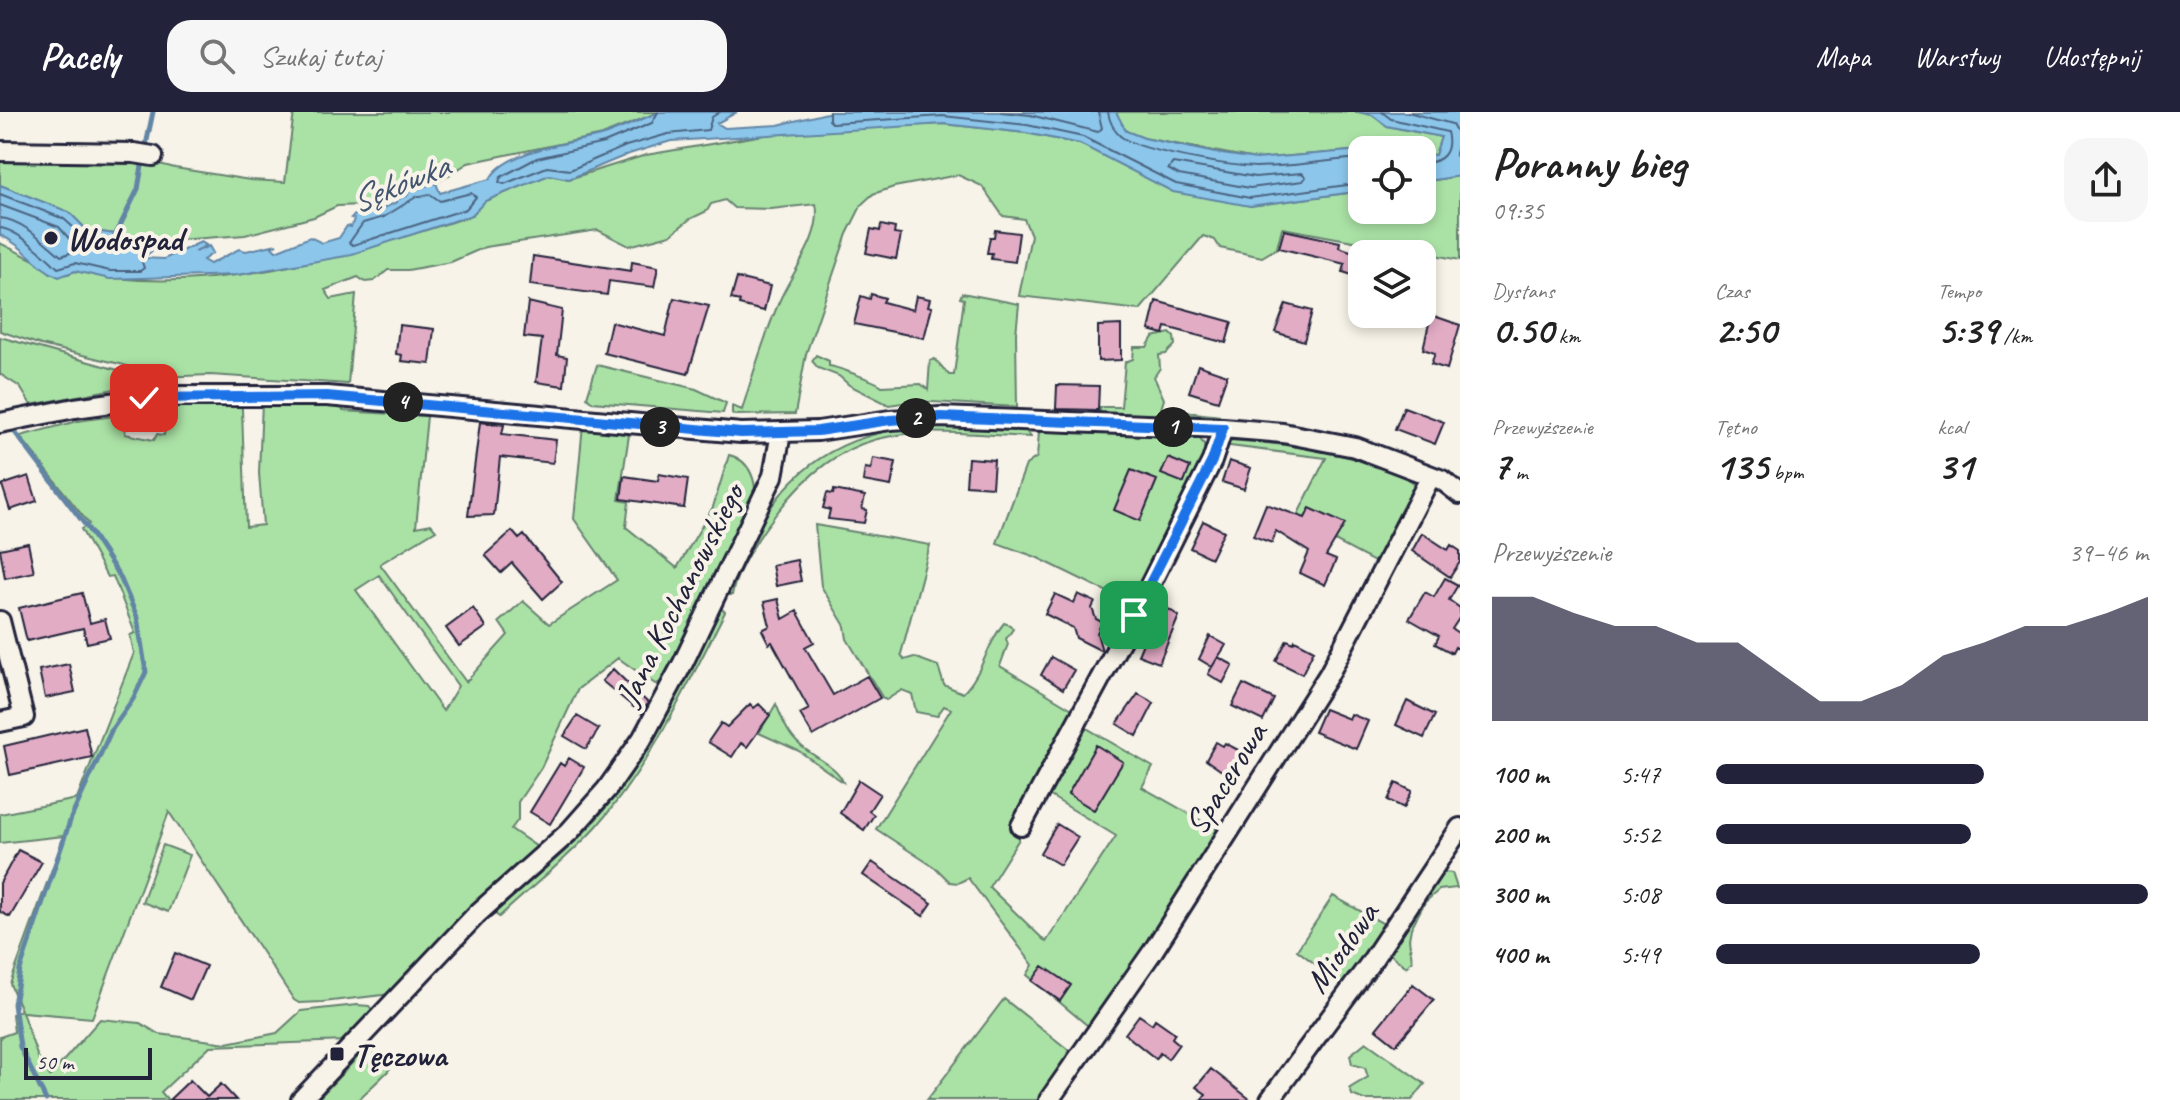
<!DOCTYPE html>
<html lang="pl">
<meta charset="utf-8">
<style>
body{margin:0;font-family:Caveat,sans-serif;background:#f6f6f6;color:#222;height:100vh;display:flex;flex-direction:column;font-size:30px;white-space:nowrap}
*{box-sizing:border-box;margin:0}
p{font-size:26px;color:#767676}
.icon{flex:none;width:44px;height:44px;fill:none;stroke:currentColor;stroke-width:2;stroke-linecap:round;stroke-linejoin:round}
.map{position:relative;flex:1;overflow:hidden}
.panel{display:flex;flex-direction:column;background:#fff;width:720px}
.panel>*{flex:none}
.buttons{position:absolute;left:1348px;top:24px;display:grid;gap:16px}
.buttons a{display:grid;place-items:center;width:88px;height:88px;border-radius:16px;background:#fff;box-shadow:0 4px 12px #0003;font-size:40px}
.scale{position:absolute;left:24px;bottom:20px;width:128px;box-sizing:border-box;padding-left:8px;border:4px solid #22223b;border-top:0;font-size:22px;line-height:28px;white-space:nowrap;color:#22223b;-webkit-text-stroke:6px #f7f3e8;paint-order:stroke}
.pin{position:absolute;display:grid;place-items:center;width:68px;height:68px;color:#fff;margin:-34px;border-radius:16px;box-shadow:0 4px 12px #0006}
.km{position:absolute;width:40px;height:40px;margin:-20px;border-radius:50%;background:#222;color:#fff;font-size:22px;line-height:40px;text-align:center}
.round{display:grid;place-items:center;flex:none;width:84px;height:84px;border-radius:24px;background:#f6f6f6}
.headline{display:flex;align-items:center;justify-content:space-between;height:136px;padding:0 32px}
h1{font-size:44px;font-weight:800;line-height:60px}
.metrics{display:grid;grid-template-columns:repeat(3,1fr);gap:12px;height:136px;padding:8px 32px}
.metrics div{display:grid;align-content:center}
.metrics b{font-size:40px;font-weight:800}
.metrics small{font-size:22px;font-weight:400}
.metrics p{font-size:22px}
.chart{height:224px;padding:16px 32px}
.chart p{display:flex;justify-content:space-between}
.chart svg{width:100%;height:144px;margin-top:8px;fill:#22223b;opacity:.7}
ul{padding:0 32px;list-style:none;font-size:26px}
li{display:grid;grid-template-columns:128px 96px 1fr;align-items:center;height:60px}
li i{height:20px;border-radius:10px;background:#22223b}
header{display:flex;align-items:center;gap:48px;box-sizing:border-box;height:112px;padding:0 40px;background:#22223b;color:#fff}
header strong{font-size:38px}
nav{display:flex;gap:44px;margin-inline-start:auto;font-size:28px}
.search{width:560px;height:72px;background:#f6f6f6;display:flex;align-items:center;gap:20px;box-sizing:border-box;padding:0 28px;border-radius:24px;color:#767676;font-size:30px}
main{display:flex;flex:1;min-height:0}
.map>svg:first-child{display:block}
.green{fill:#aae2a5;stroke:#668270;stroke-width:2;fill-rule:evenodd}
.water{fill:#8cc7eb;stroke:#6285a5;stroke-width:2}
.lines{fill:none;stroke-linecap:round;stroke-linejoin:round}
.shore{stroke:#4c6481;stroke-width:2}
.stream{stroke:#6285a5;stroke-width:5}
.building{fill:#e2acc5;stroke:#22223b;stroke-width:2}
.minor-casing{stroke:#22223b;stroke-width:24}
.minor{stroke:#f7f3e8;stroke-width:18}
.route-casing{stroke:#fff;stroke-width:16}
.route{stroke:#1a73e8;stroke-width:10}
.poi-dot{fill:#22223b;stroke:#f7f3e8;stroke-width:3}
.labels{text-anchor:middle;stroke-width:8;stroke-linejoin:round;paint-order:stroke}
.poi-label{font-size:34px;font-weight:bold;fill:#22223b;stroke:#f7f3e8;text-anchor:start}
.street-label{font-size:34px;fill:#22223b;stroke:#f7f3e8}
.water-label{font-size:36px;font-style:italic;fill:#425470;stroke:#f7f3e8}
</style>
<header>
<strong>Pacely</strong>
<div class="search"><svg class="icon" aria-label="search" viewBox="0 0 24 24"><circle cx="10" cy="10" r="6"/><path d="M15 15l6 6"/></svg>Szukaj tutaj</div>
<nav><a>Mapa</a><a>Warstwy</a><a>Udostępnij</a></nav>
</header>
<main>
<div class="map">
<svg width="1460" height="988" viewBox="0 0 1460 988">
<rect width="100%" height="100%" fill="#f7f3e8"/>
<filter id="ink" filterUnits="userSpaceOnUse"><feTurbulence type="fractalNoise" baseFrequency=".0125" numOctaves="2"/><feDisplacementMap in="SourceGraphic" scale="16" xChannelSelector="R" yChannelSelector="G"/><feConvolveMatrix kernelMatrix="1 2 1 2 8 2 1 2 1" color-interpolation-filters="sRGB"/></filter>
<g filter="url(#ink)">
<path class="green" d="M294,0h365l-57,23 -134,28 -32,20 -72,22 -27,1 -23,11 -69,18 -81,6 -77,-11 -18,-18 -69,-27v-27l133,-1 42,11 75,12 35,2z
M1114,0h244l14,3 15,11 54,11 -6,18 -13,-1v-4h-60l-106,9 -112,-21 -18,-7z
M944,12l82,9 54,11 170,62 112,-15v19h60v-28l38,-6v84l-30,-6 -8,13v-13h-20v-4l-120,-22 -5,20 -15,9 -42,-9 -5,-8 -12,-4 -63,74 -121,-14 12,-61 -7,-16 -21,-3 -21,-30 -24,-11 -64,12 -21,7 -11,10 -15,30 -41,120 -11,60 -60,1 -3,-1v-8l10,4c11,-37 22,-73 37,-108 12,-29 44,-66 37,-98l-45,5 -37,-1 -9,-8 -14,4 -4,7 -17,8 -20,16 -41,11 -31,-16 -113,17 -34,15 -43,8h-20l-14,11 -9,1 -7,-5 -33,13 6,9 25,-5 -8,90 -138,-9 -53,2 -33,-12 -83,-20 -41,-14v-88l46,23 5,8h17l7,-3c126,30 276,-17 396,-55l14,-15 64,-26 20,4 77,-24 135,-23z
M962,181l57,11 -3,30 1,73 -102,-6 -26,4 -40,-20 -10,-9 -21,-8 -6,-7 4,-6 13,6v5c8,1 49,16 53,20l39,-2 7,6 2,-29 5,-2 14,16h5l10,-76 -4,-1z
M1170,221l4,4 1,8 -9,9 -7,1 1,13 -6,9 10,22 -3,10 59,7 -120,-3v-6h21l4,-45 8,-3 1,-12h13l6,-10z
M0,225l125,35 6,7 -1,7 -99,19 -11,-18 -20,-13z
M597,253l99,24 30,14 -3,10 -131,-11 -5,-5z
M170,288l69,1 3,8 4,118 17,-2 -4,-52 3,-71 80,5 1,4 84,5 -11,111 15,-3 5,6 -56,34 86,118 42,-47 -9,-13 24,-21 26,23 68,-44 -43,-61 9,-94 46,10 -10,65 10,2 -3,25 51,41 36,-61 16,-52c22,5 29,29 25,48l-90,179 -9,2 -37,-26 -40,31 -37,79 -23,34v18l-7,9 29,20 -149,145 -68,8 -24,1 -5,-3 -125,-188 -77,206 -70,-6 16,46 12,18 50,-57 40,4 19,11 68,9 50,-10 24,-22 56,-6 12,1 4,5 -26,30 -137,5 -49,46 7,8h-168v-63l14,-5 -2,-18 9,-4 -11,-26 54,-148 -64,7v-29l77,-15 57,-146 -4,-18 5,-2 -22,-57 -6,1 -26,-48 8,-5 -69,-88 58,-15 50,-7 -3,20 29,6 3,-6 7,1zM379,463l79,111 -15,25 -87,-121z
M947,313l79,6 5,6c-112,-5 -178,-23 -255,77 -16,20 -40,56 -44,81h-3c2,-17 14,-35 21,-51 40,-86 106,-118 197,-119z
M1052,318l147,8 5,6 1,12 -71,149 -98,-48 -39,-14 29,-78 11,-8 2,-25z
M1227,328c65,4 126,11 185,41l3,9 -37,74 -83,-44 31,-62 -104,-13z
M815,413l115,20 -29,109 3,6 10,-3 24,9 6,19 19,8c20,-20 24,-50 41,-70l6,2 3,4 -7,10 2,5 -8,22 79,47 -64,111 4,15 -30,48 57,55 70,-106 -69,-42 36,-68 70,41 -11,20 81,46 -181,267h-115l77,-101 66,52 18,-25 -61,-51 6,-10 -65,-87 -10,5 -8,-1 -13,-13 -61,-40 75,-120 -7,-3 -7,10 -21,-4 -4,-18 -10,-4 -16,10 -4,-3 -35,-58 -2,-13 -24,-40z
M721,496l4,4c-38,74 -73,150 -128,214 -30,33 -66,61 -98,91l-5,-4c34,-31 73,-60 103,-95 54,-63 89,-137 124,-210z
M776,592c6,14 11,30 23,40 13,13 38,21 44,38l-44,-31 -40,-18z
M163,733l27,10 -22,57 -26,-10z
M1444,760l8,1 5,15 -18,2 -14,12 -14,26 -2,11 3,21 -6,7 -20,-16 52,-75z
M1333,784l53,29 -41,62 -48,-37z
M1366,930l59,42 -13,16h-48l-12,-5 -2,-7 18,-11 -3,-9 -13,-4 -2,-9z
M369,933l21,23 -2,3 -30,29h-41z"/>
<path class="water" d="M659,0h78l-20,11 8,5 53,-3 53,-13h285l10,19 18,7 71,15 41,6 106,-9v41l-112,15 -77,-14 -93,-48 -54,-11 -82,-9 -273,17 -42,13 -60,25 -20,-4 -64,26 -13,14 -126,41 -109,19 -127,4 -35,-8 -16,6c-23,-9 -35,-32 -59,-42v-50l69,27 18,18 77,11 -21,17 21,1 37,-17 5,3 -11,7 14,-6 4,7 -10,7 7,4 29,-15 7,2 31,-7 -5,3 4,4 34,-14 12,6 17,-5 8,-12 4,1 3,-8 -3,-1 7,-5 5,2 11,-6 4,2 19,-9 -2,-2 12,-4 3,-6 26,-7 4,10 50,-14c15,-29 81,-36 110,-43 20,-6 39,-16 59,-24z
M1358,0h102v64l-38,6v-28l13,1 6,-18 -54,-11 -15,-11z"/>
<g class="lines">
<path class="shore" d="M658,0l-6,11 -48,20 -67,15 -36,19 -2,5 5,2 43,-17 23,3 56,-24 42,-12 40,-4 4,-13 8,-5
M829,0v8l3,3 111,-7 84,9 56,12 93,47 74,14 112,-15
M1001,0l29,3 68,17 4,-4 -4,-16
M1108,0c1,9 7,21 15,26 22,14 106,28 133,29 35,0 71,-7 106,-9
M1382,0l9,7 56,13c5,20 -5,32 -25,30
M1408,0l44,12 7,12 -4,19 5,3
M1173,51l82,14 47,-4 4,4 -3,4 -53,7 -71,-13 -11,-6z
M0,82l64,25 21,19 52,9 7,21 -4,3h-30l-35,-8 -17,5c-12,-12 -40,-38 -58,-40
M430,82l10,7 31,-8 5,4 -10,12 -113,36 -4,-2 14,-20 21,-6 32,-20z
M0,93l59,22 20,23 -18,6c-15,-13 -40,-37 -61,-38"/>
<path class="stream" d="M145,38l8,-38
M113,128l25,-51 5,-29
M11,315l78,103 31,47 17,40 9,55 -13,27 -21,30 -41,89 -51,152 -6,34 6,43 26,53"/>
</g>
<path class="building" d="M881,113l14,3 -1,6 7,1 -5,24 -30,-6 5,-24 9,2z
M995,118l24,3 -4,29 -24,-3 1,-6h-5l3,-16h4z
M1284,118l56,12 -1,5 23,8 -4,22 -15,-5 2,-8 -66,-16z
M533,144l98,15 1,-9 26,5 -4,20 -45,-6 -2,14 -77,-10z
M737,166l33,8 -6,25 -25,-6 1,-4 -9,-2z
M871,182l14,4 -2,4 30,8 3,-14 14,3 -2,7 4,1 -8,31 -70,-14 7,-28 9,3z
M674,186l35,8 -21,68 -84,-21 7,-31 54,14z
M1156,189l76,21 -6,21 -60,-16 -2,7 -15,-4z
M528,190l34,8 -5,45 10,2 -3,29 -28,-4 6,-43 -18,-2z
M1286,192l26,7 -8,30 -29,-9z
M1431,203l29,10 -13,44 -16,-5 4,-11 -12,-4z
M399,213l35,4 -4,35 -29,-3 1,-6 -6,-1z
M1121,213v35l-23,1v-35z
M1198,253l29,10 -9,26 -29,-9z
M1057,273l42,1 -1,24 -42,-1z
M1404,295l40,15 -9,22 -40,-15z
M480,310l24,3 -2,9 54,6 -3,23 -53,-6 -6,58 -26,1z
M873,346l23,4 -5,24 -28,-5 2,-13 6,1z
M968,346l26,2 -2,27 -26,-2z
M1168,346l22,9 -6,16 -23,-9z
M1229,349l22,7 -7,21 -22,-7z
M1131,358l26,10 -17,41 -26,-11z
M659,362l29,5 -4,29 -63,-9 3,-23 34,5z
M29,364l8,25 -27,9 -8,-25z
M834,378l31,6 -3,13 5,1 -3,13 -36,-4 2,-9 -7,-2 4,-15 6,1z
M1266,392l39,14 5,-10 35,16 -19,32 10,4 -11,25 -25,-12 9,-21 -33,-21 -4,12 -19,-7z
M1203,409l21,10 -13,27 -21,-10z
M512,419l7,8 5,-4 38,47 -19,17 -31,-36 -11,10 -16,-18z
M1422,421l26,17 3,-5 9,6v11l-10,15 -38,-26z
M28,431l6,29 -29,6 -5,-29z
M797,448l4,21 -25,5 -4,-21z
M1445,466l13,7 -9,15 11,8v9l-8,12 8,5v16l-5,-3 -3,6 -17,-9 4,-8 -30,-17 16,-27 9,5z
M82,481l8,30 15,-4 5,19 -23,5 -4,-15 -56,13 -8,-33z
M1055,482l19,9 4,-9 17,8 -3,6 4,11 6,3 -5,11 5,18 -26,-13 -3,-10 -28,-14z
M778,487l5,20 14,-8 17,31 -9,5 28,48 34,-19 13,22 -67,38 -13,-22 9,-5 -37,-67 -3,2 -7,-14 8,-4 -6,-24z
M473,496l13,19 -27,19 -13,-18z
M1167,496l12,8 -20,47 -21,-8 10,-24h7z
M1210,524l16,9 -14,22 -13,-8z
M1287,528l7,3 1,-3 19,10 -12,24 -26,-13z
M1051,545l23,13 -11,19 -22,-14z
M1218,545l15,8 -10,18 -15,-9z
M69,552l6,28 -30,6 -6,-28z
M613,557l35,34 -6,11 -40,-33z
M1243,572l31,15 -11,22 -31,-15z
M1138,582l16,9 -17,33 -20,-12z
M1407,589l28,14 -11,23 -28,-13z
M750,592l4,4 5,-4 11,11 -23,32 -6,-4 -9,14 -24,-15 13,-19 6,4z
M1324,597l25,10 2,-5 17,7 -12,28 -42,-17z
M577,604l22,13 -13,20 -22,-13z
M85,615l7,30 -82,18 -6,-29z
M1216,630l7,4 2,-3 17,9 -13,24 -23,-16z
M1096,633l27,17 -29,48 -26,-16z
M569,646l15,9 -34,57 -20,-12 30,-49 4,3z
M859,668l21,14 -11,17 5,4 -10,15 -24,-17z
M1396,671l16,8 -8,17 -16,-8z
M1057,712l21,13 -18,28 -20,-12z
M18,738l24,12 -32,55 -10,-5v-29z
M872,750l60,41 -9,13 -60,-41z
M175,841l31,13 -15,34 -30,-13z
M1043,854l28,19 -11,16 -28,-20z
M1413,872l21,16 -38,45 -20,-16z
M1139,903l13,9 3,-5 20,14 -3,5 7,6 -11,15 -8,-6 -4,6 -31,-25z
M1211,957l40,31h-50l5,-6 -10,-7z
M190,968l17,17 14,-13 15,16h-67z"/>
<g class="lines">
<defs>
<path id="minor" d="M0,39l134,2 19,3
M0,311l75,-15 87,-12h165l414,37 77,-2 72,-11 50,-3 283,11 60,5 72,14 87,33 18,14
M0,509l24,96 -24,5
M1021,714l120,-223 71,-142 11,-33
M301,988l176,-186 92,-82 38,-43 35,-50 41,-76 90,-187 8,-43
M1049,988l104,-149 176,-277 102,-198
M1270,988l101,-138 89,-134"/>
</defs>
<use href="#minor" class="minor-casing"/>
<use href="#minor" class="minor"/>
</g>
</g>
<g class="lines" filter="url(#ink)">
<defs>
<path id="route" d="M144,286l183,-2 414,37 77,-2 72,-11 50,-3 283,11 -11,33 -78,154"/>
</defs>
<use href="#route" class="route-casing"/>
<use href="#route" class="route"/>
</g>
<g class="poi-dot">
<circle cx="51" cy="126" r="8"/>
<rect x="329" y="934" width="16" height="16" rx="4"/>
</g>
<g class="labels">
<g class="poi-label">
<text x="67" y="138">Wodospad</text>
<text x="353" y="954">Tęczowa</text>
</g>
<g class="street-label">
<text transform="translate(679 482) rotate(-63)" y="12">Jana Kochanowskiego</text>
<text transform="translate(1225 666) rotate(-58)" y="12">Spacerowa</text>
<text transform="translate(1341 835) rotate(-55)" y="12">Miodowa</text>
</g>
<g class="water-label">
<text transform="translate(399 70) rotate(-22)" y="13">Sękówka</text>
</g>
</g>
</svg>
<div class="buttons">
<a><svg class="icon" aria-label="locate" viewBox="0 0 24 24"><circle cx="12" cy="12" r="6"/><path d="M12 2v4M12 18v4M2 12h4M18 12h4"/></svg></a>
<a><svg class="icon" aria-label="layers" viewBox="0 0 24 24"><path d="M12 4l9 5-9 5-9-5zM3 14l9 5 9-5"/></svg></a>
</div>
<div class="scale">50 m</div>
<div class="pin" style="left:1134px;top:503px;background:#1e9e55"><svg class="icon" aria-label="arrive" viewBox="0 0 24 24"><path d="M6 21V4h12l-3 4 3 4H6"/></svg></div>
<div class="pin" style="left:144px;top:286px;background:#d93025"><svg class="icon" aria-label="check" viewBox="0 0 24 24"><path d="M5 12l5 5 9-10"/></svg></div>
<b class="km" style="left:1173px;top:315px">1</b>
<b class="km" style="left:916px;top:306px">2</b>
<b class="km" style="left:660px;top:315px">3</b>
<b class="km" style="left:403px;top:290px">4</b>
</div>
<section class="panel">
<div class="headline"><div><h1>Poranny bieg</h1><p>09:35</p></div><a class="round"><svg class="icon" aria-label="share" viewBox="0 0 24 24"><path d="M12 15V3M7 8l5-5 5 5M5 13v7h14v-7"/></svg></a></div>
<div class="metrics">
<div><p>Dystans</p><b>0.50<small> km</small></b></div>
<div><p>Czas</p><b>2:50</b></div>
<div><p>Tempo</p><b>5:39<small> /km</small></b></div>
</div>
<div class="metrics">
<div><p>Przewyższenie</p><b>7<small> m</small></b></div>
<div><p>Tętno</p><b>135<small> bpm</small></b></div>
<div><p>kcal</p><b>31</b></div>
</div>
<div class="chart"><p><span>Przewyższenie</span>39–46 m</p>
<svg viewBox="0 0 160 44" preserveAspectRatio="none"><path d="M0 44V6L10 6L20 11L30 15L40 15L50 20L60 20L70 29L80 38L90 38L100 33L110 24L120 20L130 15L140 15L150 11L160 6V44z"/></svg>
</div>
<ul>
<li><b>100 m</b>5:47<i style="width:62%"></i></li>
<li><b>200 m</b>5:52<i style="width:59%"></i></li>
<li><b>300 m</b>5:08<i style="width:100%"></i></li>
<li><b>400 m</b>5:49<i style="width:61%"></i></li>
</ul>
</section>
</main>
